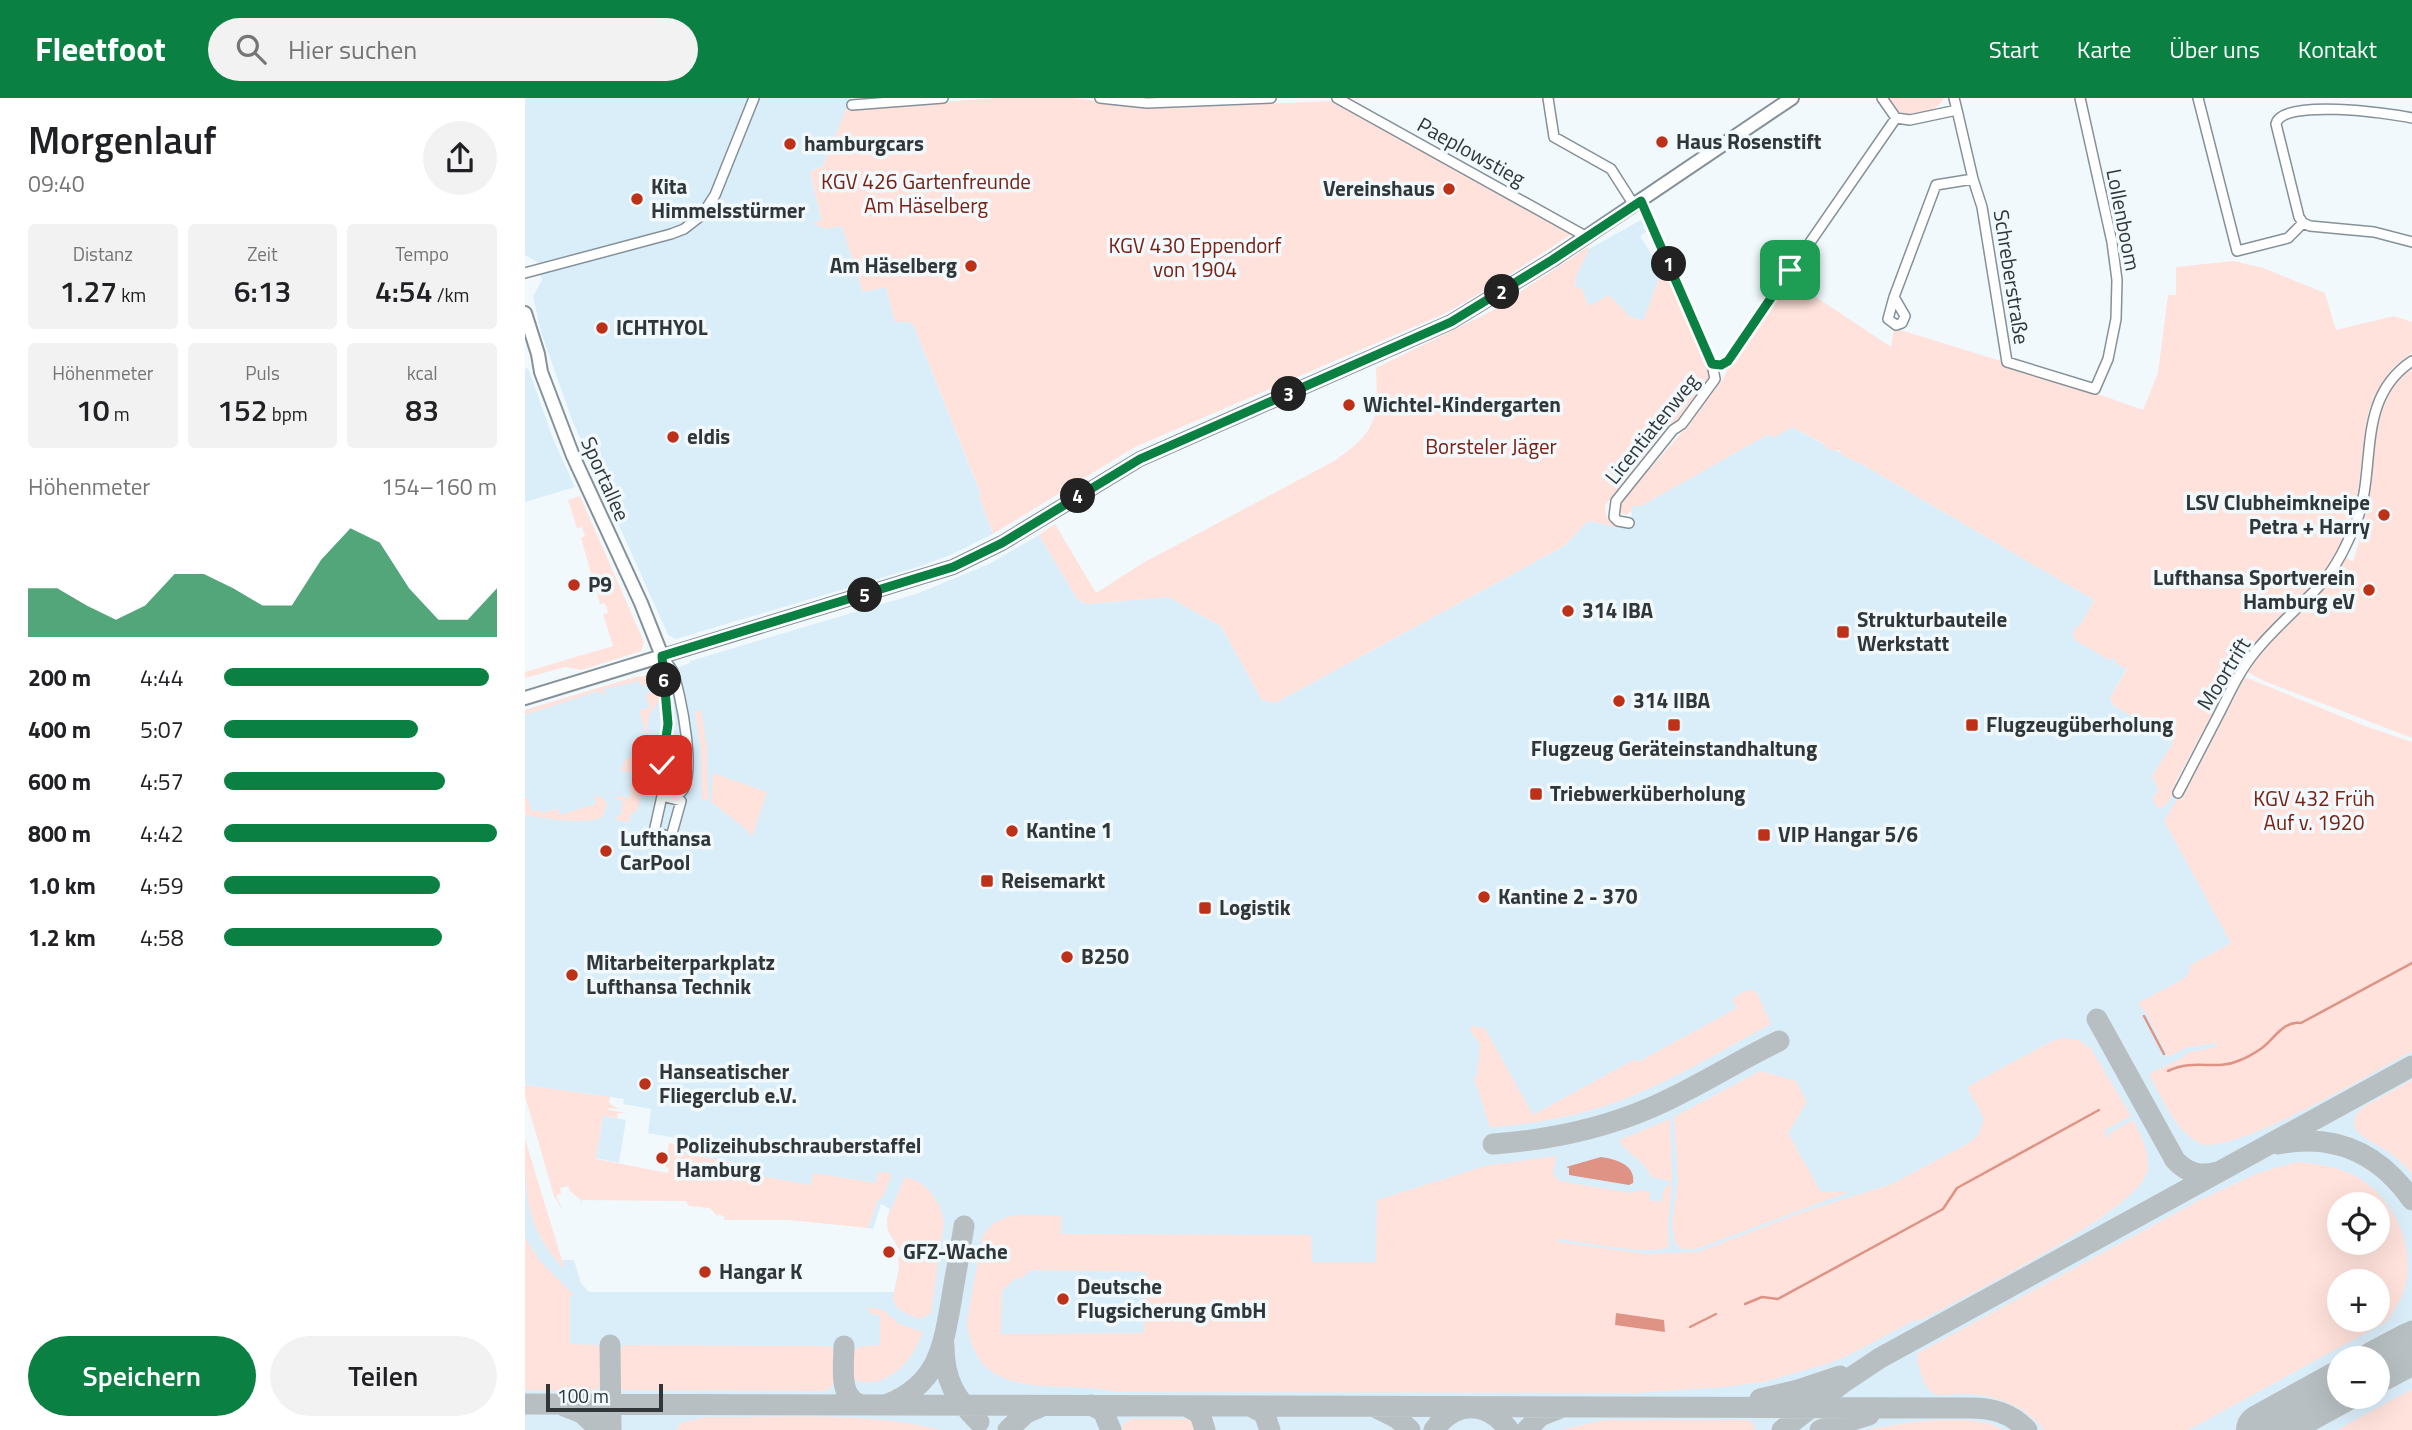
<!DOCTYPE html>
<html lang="de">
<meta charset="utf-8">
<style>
body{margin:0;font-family:"Titillium Web",sans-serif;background:#f2f2f2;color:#202124;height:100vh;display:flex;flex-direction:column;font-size:26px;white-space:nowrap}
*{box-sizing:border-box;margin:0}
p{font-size:23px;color:#757577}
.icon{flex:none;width:38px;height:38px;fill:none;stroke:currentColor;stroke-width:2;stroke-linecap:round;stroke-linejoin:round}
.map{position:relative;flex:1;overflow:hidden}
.side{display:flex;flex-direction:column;background:#fff;width:525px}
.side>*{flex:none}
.buttons{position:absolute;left:1802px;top:1094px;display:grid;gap:14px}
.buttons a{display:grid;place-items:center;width:63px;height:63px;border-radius:50%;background:#fff;box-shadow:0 7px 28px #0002;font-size:35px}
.scale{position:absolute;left:21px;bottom:18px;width:117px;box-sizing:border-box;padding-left:7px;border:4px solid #313639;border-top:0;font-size:19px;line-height:24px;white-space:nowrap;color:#313639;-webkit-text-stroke:5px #f1f9fd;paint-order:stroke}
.pin{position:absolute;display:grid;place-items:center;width:60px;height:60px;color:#fff;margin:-30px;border-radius:14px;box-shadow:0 4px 10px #0006}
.km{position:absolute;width:35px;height:35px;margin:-18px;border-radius:50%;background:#222;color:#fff;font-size:19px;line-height:35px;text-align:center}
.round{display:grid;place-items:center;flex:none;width:74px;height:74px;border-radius:37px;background:#f2f2f2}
.overview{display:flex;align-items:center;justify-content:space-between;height:119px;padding:0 28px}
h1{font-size:38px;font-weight:600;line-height:52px}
.figures{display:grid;grid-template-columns:repeat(3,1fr);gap:10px;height:119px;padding:7px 28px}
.figures div{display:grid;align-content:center;border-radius:7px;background:#f2f2f2;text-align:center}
.figures b{font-size:30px;font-weight:600}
.figures small{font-size:19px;font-weight:400}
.figures p{font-size:19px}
.chart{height:196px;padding:14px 28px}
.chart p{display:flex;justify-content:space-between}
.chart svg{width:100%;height:126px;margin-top:7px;fill:#0b8043;opacity:.7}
.cta{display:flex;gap:14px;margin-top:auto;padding:14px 28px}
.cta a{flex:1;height:80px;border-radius:42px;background:#0b8043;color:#fff;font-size:28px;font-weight:600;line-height:80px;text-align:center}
.cta a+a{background:#f2f2f2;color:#202124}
ul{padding:0 28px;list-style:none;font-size:23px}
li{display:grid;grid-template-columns:112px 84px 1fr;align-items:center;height:52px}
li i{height:18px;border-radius:9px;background:#0b8043}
header{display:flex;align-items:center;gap:42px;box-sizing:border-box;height:98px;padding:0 35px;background:#0b8043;color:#fff}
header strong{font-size:33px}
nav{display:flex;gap:38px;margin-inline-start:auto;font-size:24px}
.search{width:490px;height:63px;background:#f2f2f2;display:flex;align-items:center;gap:18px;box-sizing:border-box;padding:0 24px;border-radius:38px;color:#757577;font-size:26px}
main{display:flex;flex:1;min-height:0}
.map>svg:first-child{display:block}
.built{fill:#daeefa;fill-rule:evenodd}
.green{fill:#ffe2db;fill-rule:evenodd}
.water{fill:#de9384}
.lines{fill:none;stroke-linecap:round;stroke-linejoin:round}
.stream{stroke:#de9384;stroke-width:2.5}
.taxiway{stroke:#b8bfc2;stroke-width:21}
.runway{stroke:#b8bfc2;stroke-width:52}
.street-casing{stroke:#859198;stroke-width:12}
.secondary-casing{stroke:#859198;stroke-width:16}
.street{stroke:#fff;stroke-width:9}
.secondary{stroke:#fff;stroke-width:12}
.route-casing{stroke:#fff;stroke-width:14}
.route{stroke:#0b8043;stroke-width:9}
.poi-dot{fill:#bd3119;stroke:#f1f9fd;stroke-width:2.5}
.labels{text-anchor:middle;stroke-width:7;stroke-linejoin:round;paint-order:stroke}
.poi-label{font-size:21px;font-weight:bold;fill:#313639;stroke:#f1f9fd;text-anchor:start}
.street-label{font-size:21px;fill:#313639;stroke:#f1f9fd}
.park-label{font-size:21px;fill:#792112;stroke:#f1f9fd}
</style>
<header>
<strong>Fleetfoot</strong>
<div class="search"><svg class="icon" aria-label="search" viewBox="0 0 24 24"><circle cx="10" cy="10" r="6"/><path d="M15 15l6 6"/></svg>Hier suchen</div>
<nav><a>Start</a><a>Karte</a><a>Über uns</a><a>Kontakt</a></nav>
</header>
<main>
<section class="side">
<div class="overview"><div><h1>Morgenlauf</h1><p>09:40</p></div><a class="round"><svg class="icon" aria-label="share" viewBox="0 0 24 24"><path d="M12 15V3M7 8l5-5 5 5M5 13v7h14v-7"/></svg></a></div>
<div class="figures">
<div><p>Distanz</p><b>1.27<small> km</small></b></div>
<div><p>Zeit</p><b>6:13</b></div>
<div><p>Tempo</p><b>4:54<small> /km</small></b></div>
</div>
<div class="figures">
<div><p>Höhenmeter</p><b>10<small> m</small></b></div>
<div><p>Puls</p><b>152<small> bpm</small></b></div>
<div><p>kcal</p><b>83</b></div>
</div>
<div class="chart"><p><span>Höhenmeter</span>154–160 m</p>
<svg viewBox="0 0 160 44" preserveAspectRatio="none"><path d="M0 44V27L10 27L20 33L30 38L40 33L50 22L60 22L70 27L80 33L90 33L100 17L110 6L120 11L130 27L140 38L150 38L160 27V44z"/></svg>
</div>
<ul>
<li><b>200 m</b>4:44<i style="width:97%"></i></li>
<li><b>400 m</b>5:07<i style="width:71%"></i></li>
<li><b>600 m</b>4:57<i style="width:81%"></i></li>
<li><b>800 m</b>4:42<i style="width:100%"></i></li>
<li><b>1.0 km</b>4:59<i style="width:79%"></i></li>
<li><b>1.2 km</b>4:58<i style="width:80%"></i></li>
</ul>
<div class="cta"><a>Speichern</a><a>Teilen</a></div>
</section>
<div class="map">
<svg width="1887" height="1332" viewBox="0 0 1887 1332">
<rect width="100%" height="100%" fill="#f1f9fd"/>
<path class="built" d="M0,0h326l-28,68 -13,6 11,45v3l-7,4 28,1 21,67 23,-5 9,34 14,1 5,4 67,169 -2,1 14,38 -40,20 -32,12 -245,73 -8,-4 -96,-215 -31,-88 -8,-36 9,-16 -5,-18 -12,-7z
M1116,122l5,12 -6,4 22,35 -18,50 -56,-16 -7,-17h-6l1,-12 13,-27z
M3,270l26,73 21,46 -50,15v-133z
M1267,329l73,39 230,134 -15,27 33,31 14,10 -17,30 3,7 61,36 1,43 6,17 231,153v476h-1887v-291l35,121h14l7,23 8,9h305l6,-28 -2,-6 5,-3 -15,-24 -1,-12 3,-10 -9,-5 -8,25 -148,-23 -56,-30 7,-38 -28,-5 3,-24 -28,-5 1,-5 -99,-14v-375l110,-33h19l36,-14v-2l229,-68 70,-29 50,-29 39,65 9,4 81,-7 53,29 41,74 13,3 289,-157 24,-25 39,7 5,-10 -1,-12 136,-71 8,1zM1815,1106h38v38h-38zM1815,1183h38v39h-38zM1815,1260h38v38h-38z
M78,1018l23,4 -7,43 -23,-5z"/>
<path class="green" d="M471,0h76l75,9 30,1 156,-7 240,132 -82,54 -45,26 -311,134 -142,87 -14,-38 2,-2 -67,-168 -5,-4h-14l-9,-35 -23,5 -21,-66 -16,3 -13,-5 8,-4v-3l-11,-45 13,-6 23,-57z
M1360,0h59c-8,15 -30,21 -46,15z
M1063,149l1,2 -13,27 -1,12 6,-1 7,18h3l18,-10 21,22 13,4 19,-50 -10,-16 7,-2 55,124 -30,40 -13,8 -65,79c-3,14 4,18 16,22l-1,2 -33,-7 -24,25 -289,157 -13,-3 -41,-74 -53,-29 -81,7 -9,-4 -39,-65 16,-11 41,69 47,-30 191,-102c44,-30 44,-42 42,-93l112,-55z
M1709,163l29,7 62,25 11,37 58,-14 18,6v30l-20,17 -17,26 -7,18 -13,101 -15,39 13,9 12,-41 10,-91 5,-20 13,-28 19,-17v373l-148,-57 -26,-14 -63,116 2,7 -12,16 -7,3 -5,-8 1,-6 5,-4 -7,-15 22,-35 -61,-36 -3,-7 17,-29 -12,-6 1,-3 -3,-2 -4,2 -34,-20 -2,-6 3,-7 4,-1 14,-26 -229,-134 -23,-11 -2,-4 -13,-2 -4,-6 -31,-16 -17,10 -8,-2 -126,71h-9v4l-5,5 -10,-4 -1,-5 70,-78 36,-48 16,-29 51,-72 102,68 3,-19 139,43 110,39 15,-37 10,-78h8v-28z
M55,398l64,146 -3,9 -59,19 -17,-3 -40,11v-6l88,-26 -10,-32 5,-1 -3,-10 -5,1 -19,-66 4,-2 -3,-9 -5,1 -9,-28z
M126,577l5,3v3l-14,5 -2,-5 -37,8 3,5 -2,1 -6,-4 -73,24v-5l110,-33z
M1720,579l120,49 47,16v309c-33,18 -183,108 -213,92 -25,-14 -37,-45 -50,-69l35,-17 2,-4 30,-6v-4l-31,5 -17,9 -21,-43 -9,-11 47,-25 5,-7 -1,-5 42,-23 -67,-122 15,-25 2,4z
M132,593l4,6 -12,18 -7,53 2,7 -6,35 -7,4 -2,8 -13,-2 1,-5h4l2,-14 -7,-2 1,-3 12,2 4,-25 -12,-2c3,-14 9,-15 21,-19l4,-20 -7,-21 11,-4 -4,-11 1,-3z
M176,612l6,38 1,52h-6l-1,-52 -6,-36z
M188,675l54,19 -15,45 -6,-8 -35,-27z
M73,698l6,3 3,6 -5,12c-18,9 -57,1 -77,-2v-18h2l5,15 8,-2 1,3 17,-4 2,6 36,-11 -2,-7z
M1222,892l9,1 15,33c-49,26 -97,56 -149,76 -42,16 -88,24 -132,27l-16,-49 3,-2 3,-32 -11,-15 7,-4 2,4 6,-2 49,88 102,-56 3,3 99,-54 -5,-9z
M1538,940l16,2 12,9 40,67 -26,14 1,8 3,-1 -1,-3 25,-14c8,15 20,38 13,55 -18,41 -183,122 -228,147l-1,-3 -72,38 -19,7 -63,18 -39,5 -88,6 -520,-1c-56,-14 -139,15 -149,-69l15,-86c18,-30 49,-21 79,-21v18l250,1 1,27h64l1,-62 108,-34 71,-10 -3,19 7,6 72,12 8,-3 10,2 -1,8 12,2 3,-14 6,-3v-4l-19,-4c-5,-16 -24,-22 -32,-37l51,-21 2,62 -4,44 1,22c-20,9 -86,-5 -111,-8v3l88,12 52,-2 102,-39 92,-29 77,-41 9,-8 6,-16 -17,-32 83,-45zM506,1172l115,2 -2,61 -145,1 2,-3 1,-40 12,-12 7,-1z
M1235,973l36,10 11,21 -19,31 33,59h28l-153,57h-14l-7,-6 -3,-18 6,-44 -4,-64z
M1887,982v94c-7,-9 -16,-17 -25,-23 -16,-11 -49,-21 -24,-44z
M0,987l85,12 -1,6 9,6 -10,-1 1,2 18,3h-9l-1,5 -14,-2 -7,43 72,14 1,-5 -4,-1 4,-24 5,1 3,-6 6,1 -2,14 73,13 -1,9 58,10 2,-12 63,10 2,-11 12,1 1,4 -8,19 -5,4 -10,28 -79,-8h-65l1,-2 -5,-4 -3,2 -7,-8 -21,-2 -3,-5 -104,-1 -1,6v-6l-11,-9 -2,-5 -8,2 1,6 -5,1 7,16 -9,-15 -29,-100z
M0,1041l39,128h-2c-37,-42 -37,-73 -37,-128z
M1772,1064c20,2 40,4 58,14 36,19 57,63 52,102 -2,16 -12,32 -21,44l-198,108h-144c-20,-26 -51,-36 -83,-36 -8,0 -21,3 -28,-1 -10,-6 -17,-31 -15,-40l280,-152 60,-28zM1853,1106v38h-38v-38zM1853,1183v39h-38v-39z
M380,1079c22,4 36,25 39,46l-13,90 -10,6c-49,-14 -16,-33 -23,-61l5,-3 -15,-24 -1,-12z
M0,1140l16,24 33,33 -4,1v48l27,1c9,11 11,36 -1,45h-71z
M342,1209l16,3 16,14 24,8c-10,27 -33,57 -66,49 -5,-6 -4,-10 -4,-17 0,-23 9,-17 27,-19v-30h-8z
M99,1247l206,1c10,11 10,40 -5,45l-202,-1 -6,-7v-26z
M1887,1291v41h-75z
M182,1319c75,1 160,-6 233,13h-264l5,-7z
M606,1321h57l7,3 3,8h-77l3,-7z
M1080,1322h143l5,4 2,6h-195z
M1416,1322c22,0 43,-1 63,10h-139l47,-8z"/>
<path class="water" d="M1076,1059c15,2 35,8 32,26l-4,2 -60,-10v-7l-3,-1z
M1091,1215l48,7 1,12 -50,-7z"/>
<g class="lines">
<path class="stream" d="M1619,918l20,38
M1643,973c27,-13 47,0 70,-10 8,-3 17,-8 24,-13 12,-9 22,-28 39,-25l111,-60
M1220,1206l17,-7 16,2 165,-90 14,-21 142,-78
M1165,1229l26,-13"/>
<path class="taxiway" d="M1572,921l78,141c12,13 25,17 42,12
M968,1046c55,-4 106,-14 157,-36 45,-19 85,-46 129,-67
M1753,1046c57,-11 101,9 134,56
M85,1247l1,85
M419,1247c0,35 11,53 35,77
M319,1248c0,19 -6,50 15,58
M1855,1267l13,-11 19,-23
M1235,1301l38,-9 42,-14
M0,1306l1445,4c23,0 41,5 57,22
M363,1306c49,-20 55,-55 63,-102 4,-25 9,-50 13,-76
M566,1307l12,6 8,19
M39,1308l18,7 18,17
M661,1308l14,8 5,16
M725,1308l14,7 6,17
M852,1310l20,10 13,12
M483,1332l18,-17 14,-6
M909,1332c22,-30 53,-29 75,0
M1002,1332l13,-14 18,-7
M1257,1332l62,-48 36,-24 532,-292
M1295,1332l49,-15"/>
<path class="runway" d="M1853,1268l34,-18
M1737,1332l78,-43"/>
<defs>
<path id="street" d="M575,0l47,5 124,-5
M812,0l250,139
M1023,0l6,39 57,32 23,36
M1357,0l14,20 14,2 47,-10 -3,-12
M1673,0l39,153 51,-13 15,-15
M327,7l91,-7
M1432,12l16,69 9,28 25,155 88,27 13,-30 8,-40 1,-39 -5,-38 -32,-144
M1778,125l-4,-6 -23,-93c5,-26 113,-11 136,-6
M1778,125l7,3 64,6 38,10
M0,175l146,-39 13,-5 18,-14 13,-20 39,-97
M1369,199l42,-112 37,-6
M1369,199l11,19 -3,7 -6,2 -8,-6z
M1187,266l9,1 7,-4 168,-243
M1104,425l-11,-2 -4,-4 2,-16 57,-71 9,-6 33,-45 -3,-15 -71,-163
M137,558c3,5 7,9 10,14 8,18 28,116 6,124 -7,3 -14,-1 -20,-5l10,-65z
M1653,695c14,-27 28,-54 42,-81 10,-20 20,-42 35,-60 20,-25 45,-45 67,-69 15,-17 25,-39 34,-60 22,-55 -2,-123 56,-162
M137,698l19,5 -10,36 -17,-5z"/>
<path id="secondary" d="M0,215l13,41 3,18 32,84 68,147 21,53
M0,600l428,-131 49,-24 138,-84 311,-137 101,-62 240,-162"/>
</defs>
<use href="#street" class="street-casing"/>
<use href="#secondary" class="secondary-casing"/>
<use href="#street" class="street"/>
<use href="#secondary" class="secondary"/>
</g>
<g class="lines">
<defs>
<path id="route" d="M137,667l6,-41 -6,-68 291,-89 49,-24 138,-84 311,-137 101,-62 89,-59 71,163 9,1 7,-4 62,-91"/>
</defs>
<use href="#route" class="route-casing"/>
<use href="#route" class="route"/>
</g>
<g class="poi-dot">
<circle cx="1137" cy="44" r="7"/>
<circle cx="265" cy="46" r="7"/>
<circle cx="924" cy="91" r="7"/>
<circle cx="112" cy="101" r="7"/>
<circle cx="446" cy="168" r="7"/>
<circle cx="77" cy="230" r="7"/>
<circle cx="824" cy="307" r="7"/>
<circle cx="148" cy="339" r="7"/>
<circle cx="1859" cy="417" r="7"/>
<circle cx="49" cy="487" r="7"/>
<circle cx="1844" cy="492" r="7"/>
<circle cx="1043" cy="513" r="7"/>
<rect x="1311" y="527" width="14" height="14" rx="3.5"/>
<circle cx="1094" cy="603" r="7"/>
<rect x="1142" y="620" width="14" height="14" rx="3.5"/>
<rect x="1440" y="620" width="14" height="14" rx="3.5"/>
<rect x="1004" y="689" width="14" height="14" rx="3.5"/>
<circle cx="487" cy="733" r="7"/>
<rect x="1232" y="730" width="14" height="14" rx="3.5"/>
<circle cx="81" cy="753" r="7"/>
<rect x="455" y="776" width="14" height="14" rx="3.5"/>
<circle cx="959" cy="799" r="7"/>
<rect x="673" y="803" width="14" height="14" rx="3.5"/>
<circle cx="542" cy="859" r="7"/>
<circle cx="47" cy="877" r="7"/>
<circle cx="120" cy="986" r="7"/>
<circle cx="137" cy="1060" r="7"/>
<circle cx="364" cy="1154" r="7"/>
<circle cx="180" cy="1174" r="7"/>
<circle cx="538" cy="1201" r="7"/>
</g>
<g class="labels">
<g class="poi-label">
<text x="1151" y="51">Haus Rosenstift</text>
<text x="279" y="53">hamburgcars</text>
<text x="126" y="96">Kita<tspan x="126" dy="24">Himmelsstürmer</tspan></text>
<text x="910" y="98" text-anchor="end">Vereinshaus</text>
<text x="432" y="175" text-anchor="end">Am Häselberg</text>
<text x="91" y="237">ICHTHYOL</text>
<text x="838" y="314">Wichtel-Kindergarten</text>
<text x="162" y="346">eldis</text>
<text x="1845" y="412" text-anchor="end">LSV Clubheimkneipe<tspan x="1845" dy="24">Petra + Harry</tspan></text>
<text x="1830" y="487" text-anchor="end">Lufthansa Sportverein<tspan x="1830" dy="24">Hamburg eV</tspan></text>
<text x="63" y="494">P9</text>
<text x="1057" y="520">314 IBA</text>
<text x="1332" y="529">Strukturbauteile<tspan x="1332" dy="24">Werkstatt</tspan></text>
<text x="1108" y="610">314 IIBA</text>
<text x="1461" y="634">Flugzeugüberholung</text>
<text x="1149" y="658" text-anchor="middle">Flugzeug Geräteinstandhaltung</text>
<text x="1025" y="703">Triebwerküberholung</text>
<text x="501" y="740">Kantine 1</text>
<text x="1253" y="744">VIP Hangar 5/6</text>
<text x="95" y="748">Lufthansa<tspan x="95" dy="24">CarPool</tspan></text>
<text x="476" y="790">Reisemarkt</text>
<text x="973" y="806">Kantine 2 - 370</text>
<text x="694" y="817">Logistik</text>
<text x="556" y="866">B250</text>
<text x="61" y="872">Mitarbeiterparkplatz<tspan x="61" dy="24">Lufthansa Technik</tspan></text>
<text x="134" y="981">Hanseatischer<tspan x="134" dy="24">Fliegerclub e.V.</tspan></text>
<text x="151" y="1055">Polizeihubschrauberstaffel<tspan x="151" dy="24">Hamburg</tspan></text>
<text x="378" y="1161">GFZ-Wache</text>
<text x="194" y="1181">Hangar K</text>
<text x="552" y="1196">Deutsche<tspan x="552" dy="24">Flugsicherung GmbH</tspan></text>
</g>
<g class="street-label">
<text transform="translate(946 54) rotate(29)" y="7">Paeplowstieg</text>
<text transform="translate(1598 122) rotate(79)" y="7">Lollenboom</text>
<text transform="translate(1486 179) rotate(81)" y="7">Schreberstraße</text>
<text transform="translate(1127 331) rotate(-51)" y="7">Licentiatenweg</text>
<text transform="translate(80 381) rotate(66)" y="7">Sportallee</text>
<text transform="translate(1699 576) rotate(-58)" y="7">Moortrift</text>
</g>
<g class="park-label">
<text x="401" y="91">KGV 426 Gartenfreunde<tspan x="401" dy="24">Am Häselberg</tspan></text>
<text x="670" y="155">KGV 430 Eppendorf<tspan x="670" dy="24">von 1904</tspan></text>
<text x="966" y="356">Borsteler Jäger</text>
<text x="1789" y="708">KGV 432 Früh<tspan x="1789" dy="24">Auf v. 1920</tspan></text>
</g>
</g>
</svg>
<div class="buttons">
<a><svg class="icon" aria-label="locate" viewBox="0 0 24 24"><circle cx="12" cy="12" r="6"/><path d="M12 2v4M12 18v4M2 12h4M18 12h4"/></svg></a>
<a>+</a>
<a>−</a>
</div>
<div class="scale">100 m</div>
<div class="pin" style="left:1265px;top:172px;background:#1e9e55"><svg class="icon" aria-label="arrive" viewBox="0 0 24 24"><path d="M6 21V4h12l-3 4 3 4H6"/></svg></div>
<div class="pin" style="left:137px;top:667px;background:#d93025"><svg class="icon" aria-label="check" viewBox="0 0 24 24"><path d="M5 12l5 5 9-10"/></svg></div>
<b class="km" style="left:1144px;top:166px">1</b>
<b class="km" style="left:977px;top:194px">2</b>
<b class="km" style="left:764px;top:296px">3</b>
<b class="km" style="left:553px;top:398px">4</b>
<b class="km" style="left:340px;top:497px">5</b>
<b class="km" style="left:139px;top:582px">6</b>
</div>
</main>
